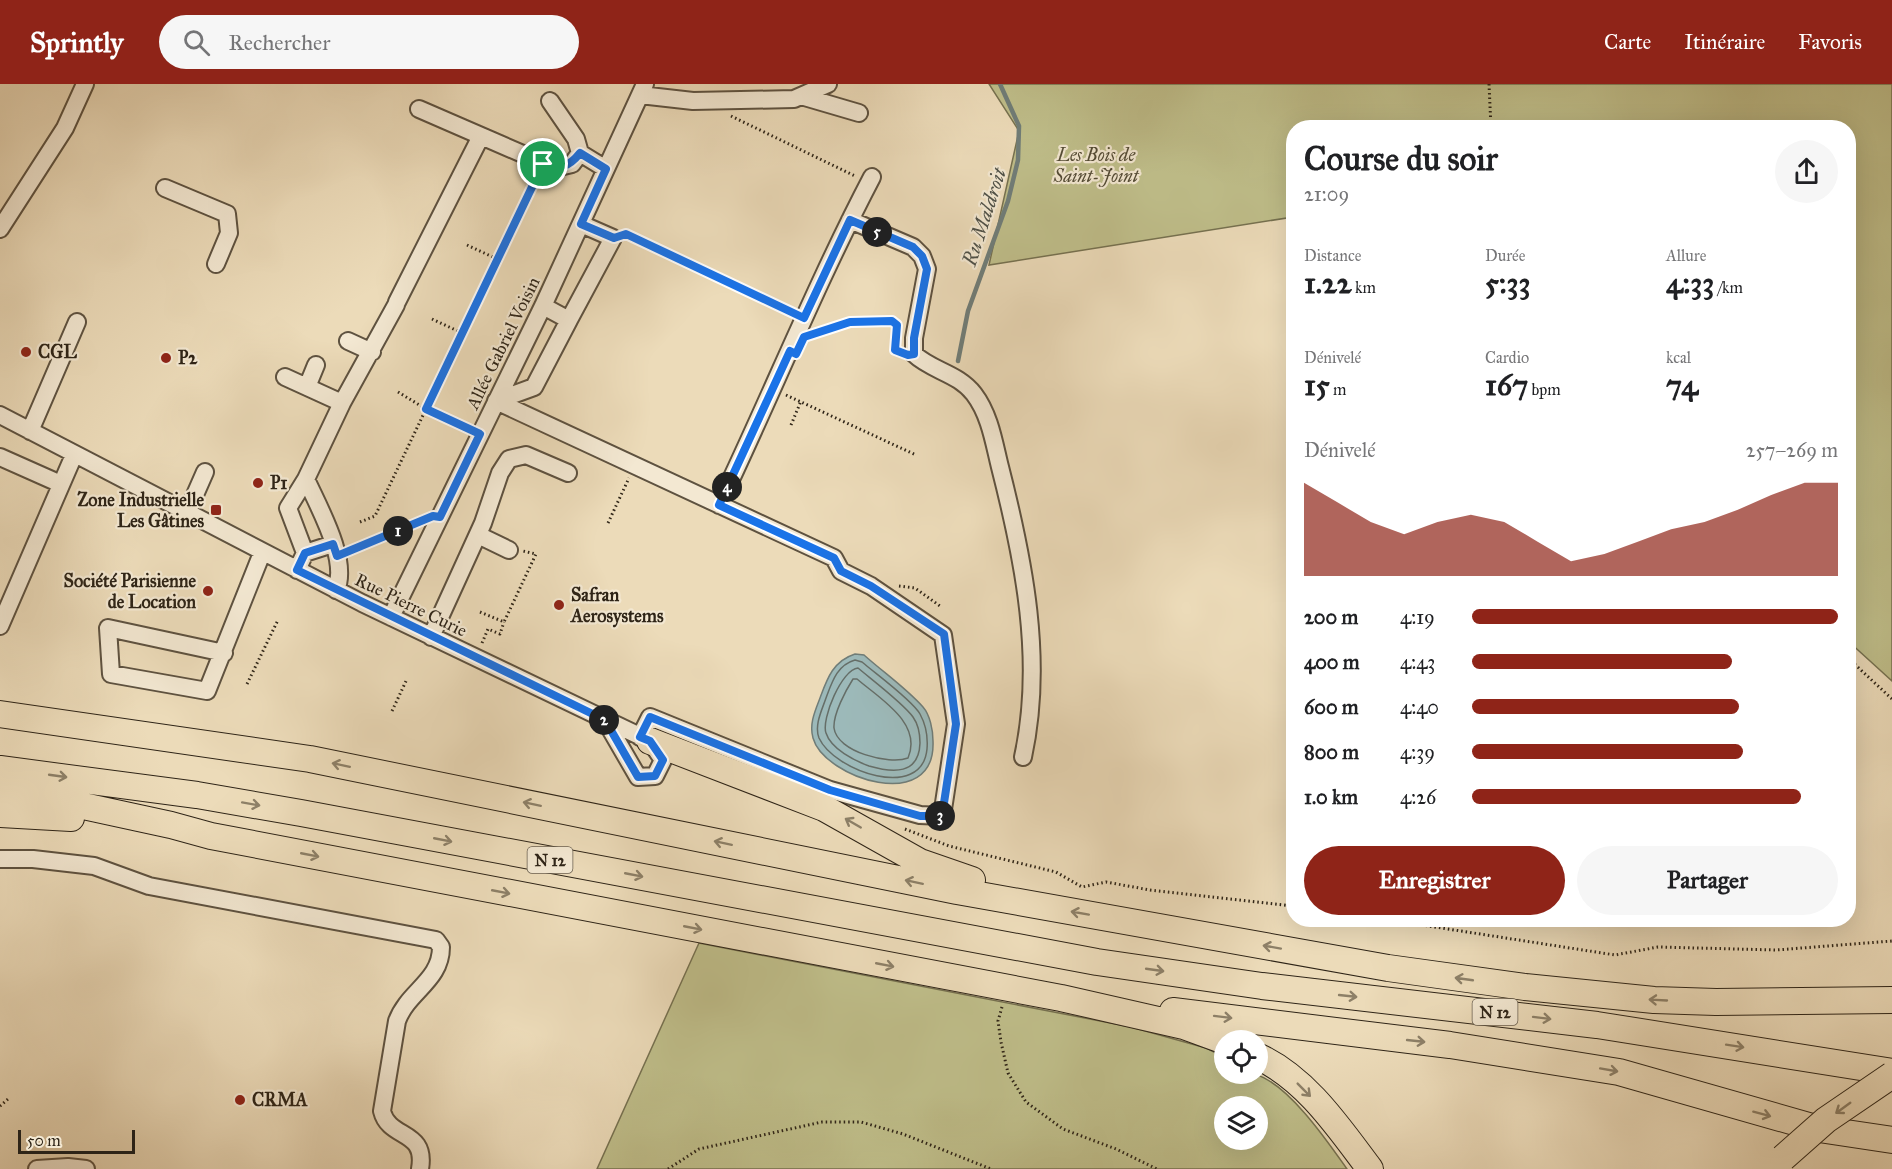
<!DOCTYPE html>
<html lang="fr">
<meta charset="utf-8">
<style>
body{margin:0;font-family:"IM FELL Great Primer",serif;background:#f6f6f6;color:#202124;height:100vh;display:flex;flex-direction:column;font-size:22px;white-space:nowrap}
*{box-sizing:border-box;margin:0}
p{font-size:20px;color:#757577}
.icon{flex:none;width:33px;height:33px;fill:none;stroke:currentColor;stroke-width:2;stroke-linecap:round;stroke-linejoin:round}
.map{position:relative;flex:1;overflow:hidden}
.details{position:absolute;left:1286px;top:36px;width:570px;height:807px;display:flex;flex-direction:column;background:#fff;border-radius:24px;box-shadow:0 6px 24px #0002}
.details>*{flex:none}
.fabs{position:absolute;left:1214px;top:946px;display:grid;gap:12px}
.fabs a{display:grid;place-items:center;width:54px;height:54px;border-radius:50%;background:#fff;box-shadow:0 6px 24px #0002;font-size:30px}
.scale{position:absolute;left:18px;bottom:15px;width:117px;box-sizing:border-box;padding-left:6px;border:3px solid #2e2417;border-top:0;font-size:16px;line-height:21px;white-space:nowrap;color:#2e2417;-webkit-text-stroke:4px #f3e8d2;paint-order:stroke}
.pin{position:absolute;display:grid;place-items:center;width:51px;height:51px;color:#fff;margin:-26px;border:3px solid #fff;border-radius:50%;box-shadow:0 2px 6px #0007}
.km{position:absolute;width:30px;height:30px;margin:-15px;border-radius:50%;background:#222;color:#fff;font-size:16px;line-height:30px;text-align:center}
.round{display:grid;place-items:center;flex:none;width:63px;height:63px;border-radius:32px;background:#f6f6f6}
.summary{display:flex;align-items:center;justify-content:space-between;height:102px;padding:0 18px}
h1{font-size:33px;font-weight:700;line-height:45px}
.stats{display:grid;grid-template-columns:repeat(3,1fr);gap:9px;height:102px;padding:6px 18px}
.stats div{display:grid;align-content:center}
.stats b{font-size:30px;font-weight:700}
.stats small{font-size:16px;font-weight:400}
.stats p{font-size:16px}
.chart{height:168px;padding:12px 18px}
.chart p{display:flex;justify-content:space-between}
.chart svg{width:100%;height:108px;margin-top:6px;fill:#8f2418;opacity:.7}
.cta{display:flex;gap:12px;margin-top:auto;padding:12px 18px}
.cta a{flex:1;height:69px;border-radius:36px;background:#8f2418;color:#fff;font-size:24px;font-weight:700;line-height:69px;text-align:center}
.cta a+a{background:#f6f6f6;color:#202124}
ul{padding:0 18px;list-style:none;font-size:20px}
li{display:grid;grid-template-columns:96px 72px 1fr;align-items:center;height:45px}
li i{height:15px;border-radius:8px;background:#8f2418}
header{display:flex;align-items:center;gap:36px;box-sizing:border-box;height:84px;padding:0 30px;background:#8f2418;color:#fff}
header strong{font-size:28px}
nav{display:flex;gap:33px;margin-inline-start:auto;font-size:21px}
.search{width:420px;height:54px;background:#f6f6f6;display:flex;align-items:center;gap:15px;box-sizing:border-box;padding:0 21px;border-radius:33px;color:#757577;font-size:22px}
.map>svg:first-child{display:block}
.green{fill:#bfbe8a;stroke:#767150;stroke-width:1.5;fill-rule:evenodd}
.water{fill:#9cb9b9;stroke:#707d78;stroke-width:1.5}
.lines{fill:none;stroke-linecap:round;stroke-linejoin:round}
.shore{stroke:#656e68;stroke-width:1.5}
.stream{stroke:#707d78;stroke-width:4.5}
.minor-casing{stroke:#5e5240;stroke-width:20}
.highway-casing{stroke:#2e2417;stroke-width:28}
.path{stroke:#2e2417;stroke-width:3;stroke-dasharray:1.5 3;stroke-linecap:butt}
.minor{stroke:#f3e8d2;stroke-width:16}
.highway{stroke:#ecdbb9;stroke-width:26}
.highway-bridge-casing{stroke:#2e2417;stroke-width:28;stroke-linecap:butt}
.highway-bridge{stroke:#ecdbb9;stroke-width:26}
.oneway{stroke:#8d8068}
.route-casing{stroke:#fff;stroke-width:12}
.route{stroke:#1a73e8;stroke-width:8}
.poi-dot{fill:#8f2418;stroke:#f3e8d2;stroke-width:2}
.labels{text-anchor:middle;stroke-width:4.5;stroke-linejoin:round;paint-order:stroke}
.shield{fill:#f3e8d2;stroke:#695f4f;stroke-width:1.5}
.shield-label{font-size:16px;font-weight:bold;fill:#2e2417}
.park-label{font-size:18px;font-style:italic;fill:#524a34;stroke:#f3e8d2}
.street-label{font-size:18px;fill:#2e2417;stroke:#f3e8d2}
.poi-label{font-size:18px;font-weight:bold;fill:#2e2417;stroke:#f3e8d2;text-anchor:start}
.water-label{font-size:20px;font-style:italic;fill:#4f5148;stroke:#f3e8d2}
</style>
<header>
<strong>Sprintly</strong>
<div class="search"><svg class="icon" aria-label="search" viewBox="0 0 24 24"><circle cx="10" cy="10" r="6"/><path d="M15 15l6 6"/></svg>Rechercher</div>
<nav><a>Carte</a><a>Itinéraire</a><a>Favoris</a></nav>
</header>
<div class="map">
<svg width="1892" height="1085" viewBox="0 0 1892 1085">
<rect width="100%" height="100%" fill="#ecdbb9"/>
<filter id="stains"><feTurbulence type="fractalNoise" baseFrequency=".00333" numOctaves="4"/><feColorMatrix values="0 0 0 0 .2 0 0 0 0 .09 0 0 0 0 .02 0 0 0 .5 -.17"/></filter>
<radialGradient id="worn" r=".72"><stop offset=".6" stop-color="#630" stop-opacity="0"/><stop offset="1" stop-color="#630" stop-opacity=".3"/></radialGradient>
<path class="green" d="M989,0h903v597l-44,-40v-513h-555v89l-304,48 30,-134z
M699,859l432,84 75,21 18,9v17c10,0 24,-2 33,1 32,10 71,67 90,94h-750zM1224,1023h33v33h-33z"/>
<path class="water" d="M855,570l9,1c19,17 42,33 59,52 7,8 10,23 10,34 3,74 -109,37 -120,-3 -4,-14 2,-27 7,-40 7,-19 13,-37 35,-44z"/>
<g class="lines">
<path class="shore" d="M855,576l7,2c14,12 50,38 58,52 6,11 8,23 7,35 -5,53 -93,22 -108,-11 -5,-13 3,-28 7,-40 6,-16 11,-33 29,-38z
M858,584c13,11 46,36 55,49 5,7 7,18 7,26 -1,32 -27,30 -51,23 -14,-5 -38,-17 -43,-33 -5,-14 16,-64 32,-65z
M853,595h4c22,19 66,44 51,79 -19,7 -71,-6 -74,-30 -1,-14 12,-38 19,-49z"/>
<path class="stream" d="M958,277l10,-50 40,-110 10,-41 1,-34 -19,-42"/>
<defs>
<path id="minor" d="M640,11l53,6 101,-2 34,-15
M801,12l58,17
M550,17l26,38 4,14 26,16
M419,25l136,59 17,-4 8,-11
M165,104l62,26 2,19 -13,31
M850,136l63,27 9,9 5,13 -13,69v16c18,17 44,19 60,40 16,21 20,49 26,73 24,94 44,194 23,290
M0,145l65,-101 20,-44
M397,218l84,-166
M569,236l44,-82 -32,-14
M348,257l24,11
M285,293l57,26
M307,303l9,-22
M496,317l338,157 7,13 30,15 72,49 13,89 -14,92 -22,-1 -90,-25 -180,-73 -10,20
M496,317l38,-14 35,-67 -26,-14
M0,331l362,188 288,138 13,19 -8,16 -17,1 -33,-57
M30,347l47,-109
M0,373l54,24
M719,421c52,-109 97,-221 153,-328
M187,429l18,-41
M478,451l31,15
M305,469l28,-9
M297,486l8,-17 -17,-45 18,-29
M336,506c13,-30 -17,-82 -30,-111l36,-76 54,-98
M391,533l152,-311 102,-222
M0,542l74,-171
M431,553l52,-114 17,-50 9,-14 17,-4 42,18
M224,569l-116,-25 3,46 96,17 55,-138
M0,775h33l61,7 55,20 287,54 5,7c0,34 -33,44 -44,74l-15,90c7,29 45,18 38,58
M37,1085l31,-2 18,2"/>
<path id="highway" d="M0,630l310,45 647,132 431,77 137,19 129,13 62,2 176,-2
M650,657l174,67 96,54 52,18
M0,685l197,26 104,18 796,149 165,24 335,39 295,47
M0,704l171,37 40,11 850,162 123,28 41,15
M0,730l71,4
M1173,927l277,34 169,27 200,57 73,11
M1257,972c49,22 82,72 113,113"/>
</defs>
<use href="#minor" class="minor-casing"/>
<use href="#highway" class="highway-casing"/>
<path class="path" d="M1489,0l2,44
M731,32l124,60
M627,151l165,77
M467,161l30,14
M432,235l30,14
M814,250l36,-12 42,-1 5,4 -2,25 4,2
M398,308l28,17 42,19
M786,311l130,60
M791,341l10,-24
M360,438l15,-6 162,-340
M608,439l21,-45
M350,466l69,-28
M899,502l16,2 25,18
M480,528l24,10 32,-68 -13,-3
M482,559l6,-14 12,5 4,-12
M1848,574l44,41
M247,600l31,-64
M392,627l15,-32
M905,745l44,17 107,26 26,15 24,-5 44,8 143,16
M1390,836l225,35 43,-8 118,3 116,-9
M1002,923l-4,14 3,21 7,31 18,29 37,27 53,20 41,20
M0,1022l8,-7
M668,1085l31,-20 123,-27h39l42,12 88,35"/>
<use href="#minor" class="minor"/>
<use href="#highway" class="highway"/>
<defs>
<path id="highway-bridge" d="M1783,1074l43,-38 66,-45"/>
</defs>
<use href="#highway-bridge" class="highway-bridge-casing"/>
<use href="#highway-bridge" class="highway-bridge"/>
</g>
<defs><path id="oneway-shaft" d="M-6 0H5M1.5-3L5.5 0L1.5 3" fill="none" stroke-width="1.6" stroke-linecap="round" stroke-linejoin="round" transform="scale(1.5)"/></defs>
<g class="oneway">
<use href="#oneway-shaft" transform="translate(341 681) rotate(-168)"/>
<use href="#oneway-shaft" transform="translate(58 692) rotate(8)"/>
<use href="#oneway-shaft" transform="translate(251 720) rotate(10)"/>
<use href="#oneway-shaft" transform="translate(532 720) rotate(-168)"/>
<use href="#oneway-shaft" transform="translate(853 739) rotate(-150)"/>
<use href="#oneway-shaft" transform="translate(443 756) rotate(11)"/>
<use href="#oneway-shaft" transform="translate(723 759) rotate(-168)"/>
<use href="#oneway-shaft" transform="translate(310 771) rotate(11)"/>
<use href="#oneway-shaft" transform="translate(634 791) rotate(11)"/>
<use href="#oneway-shaft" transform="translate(914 798) rotate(-168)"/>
<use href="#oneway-shaft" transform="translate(501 808) rotate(11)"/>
<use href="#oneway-shaft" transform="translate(1080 829) rotate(-170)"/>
<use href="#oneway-shaft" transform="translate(693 844) rotate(11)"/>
<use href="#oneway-shaft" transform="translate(1272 863) rotate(-170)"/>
<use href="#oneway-shaft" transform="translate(885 881) rotate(11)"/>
<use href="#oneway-shaft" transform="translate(1155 886) rotate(8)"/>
<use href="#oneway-shaft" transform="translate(1464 895) rotate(-172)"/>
<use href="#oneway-shaft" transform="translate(1348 912) rotate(6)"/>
<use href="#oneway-shaft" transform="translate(1658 916) rotate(-177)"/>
<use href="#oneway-shaft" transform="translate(1223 933) rotate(7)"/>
<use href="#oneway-shaft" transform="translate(1542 934) rotate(7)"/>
<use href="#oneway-shaft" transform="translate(1416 957) rotate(6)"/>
<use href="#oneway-shaft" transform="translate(1735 962) rotate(9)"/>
<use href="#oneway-shaft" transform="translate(1609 986) rotate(10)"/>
<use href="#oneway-shaft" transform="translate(1304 1006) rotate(45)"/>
<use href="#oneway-shaft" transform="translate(1843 1024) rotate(144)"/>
<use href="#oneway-shaft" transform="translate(1762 1030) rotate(15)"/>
</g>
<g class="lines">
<defs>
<path id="route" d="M580,69l26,16 -25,55 33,14 12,-4 178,84 46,-98 63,27 9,9 5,13 -13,69v16l-6,1 -13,-5 2,-25 -5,-4 -42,1 -46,15 -8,17 -6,-3 -71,154 115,53 7,13 30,15 73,48 12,90 -14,92h-22l-90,-26 -180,-73 -10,20 10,4 13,19 -8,16 -17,1 -33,-57 -308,-150 8,-17 28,-9 4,12 96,-40 7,1 40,-83 -54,-25 117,-245c16,6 26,3 37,-11z"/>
</defs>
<use href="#route" class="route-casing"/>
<use href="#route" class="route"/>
</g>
<g class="poi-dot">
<circle cx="26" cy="268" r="6"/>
<circle cx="166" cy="274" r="6"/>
<circle cx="258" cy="399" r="6"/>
<rect x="210" y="420" width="12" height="12" rx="3"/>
<circle cx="208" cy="507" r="6"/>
<circle cx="559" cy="521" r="6"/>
<circle cx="240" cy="1016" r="6"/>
</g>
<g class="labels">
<g class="shield">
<rect x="527.5" y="763" width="45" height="26" rx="4.5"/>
<rect x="1472.5" y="915" width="45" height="26" rx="4.5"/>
</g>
<g class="shield-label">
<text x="550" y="782">N 12</text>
<text x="1495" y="934">N 12</text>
</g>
<g class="park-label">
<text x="1096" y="77">Les Bois de<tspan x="1096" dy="21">Saint-Joint</tspan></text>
</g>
<g class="street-label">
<text transform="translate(503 259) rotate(-64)" y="6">Allée Gabriel Voisin</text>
<text transform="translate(411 521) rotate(26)" y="6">Rue Pierre Curie</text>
</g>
<g class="poi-label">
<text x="38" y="274">CGL</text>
<text x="178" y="280">P2</text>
<text x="270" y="405">P1</text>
<text x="204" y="422" text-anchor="end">Zone Industrielle<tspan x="204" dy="21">Les Gâtines</tspan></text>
<text x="196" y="503" text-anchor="end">Société Parisienne<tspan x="196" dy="21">de Location</tspan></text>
<text x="571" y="517">Safran<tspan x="571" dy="21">Aerosystems</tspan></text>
<text x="252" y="1022">CRMA</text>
</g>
<g class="water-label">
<text transform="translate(984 133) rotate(-72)" y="7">Ru Maldroit</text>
</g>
</g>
<rect width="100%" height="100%" filter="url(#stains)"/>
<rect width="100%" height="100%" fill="url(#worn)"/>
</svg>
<div class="fabs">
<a><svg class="icon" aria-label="locate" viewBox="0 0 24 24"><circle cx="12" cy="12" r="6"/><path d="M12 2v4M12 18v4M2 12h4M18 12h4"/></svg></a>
<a><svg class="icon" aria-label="layers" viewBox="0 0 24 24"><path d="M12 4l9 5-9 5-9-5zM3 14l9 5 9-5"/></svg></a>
</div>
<div class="scale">50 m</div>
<div class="pin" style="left:543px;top:80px;background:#1e9e55"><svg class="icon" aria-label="arrive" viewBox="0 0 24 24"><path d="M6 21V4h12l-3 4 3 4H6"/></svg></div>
<b class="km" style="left:398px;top:447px">1</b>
<b class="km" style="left:604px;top:636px">2</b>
<b class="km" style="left:940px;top:732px">3</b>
<b class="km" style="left:727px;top:403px">4</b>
<b class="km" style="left:877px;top:148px">5</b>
<section class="details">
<div class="summary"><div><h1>Course du soir</h1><p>21:09</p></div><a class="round"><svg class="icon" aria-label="share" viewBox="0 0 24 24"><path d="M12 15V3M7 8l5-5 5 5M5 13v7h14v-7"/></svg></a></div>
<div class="stats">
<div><p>Distance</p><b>1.22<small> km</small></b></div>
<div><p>Durée</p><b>5:33</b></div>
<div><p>Allure</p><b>4:33<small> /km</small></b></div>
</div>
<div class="stats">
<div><p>Dénivelé</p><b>15<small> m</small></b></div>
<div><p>Cardio</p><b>167<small> bpm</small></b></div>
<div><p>kcal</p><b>74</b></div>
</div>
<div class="chart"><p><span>Dénivelé</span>257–269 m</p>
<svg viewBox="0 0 160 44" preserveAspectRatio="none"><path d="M0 44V6L10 14L20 22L30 27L40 22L50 19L60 22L70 30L80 38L90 35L100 30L110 25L120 22L130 17L140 11L150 6L160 6V44z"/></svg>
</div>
<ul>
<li><b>200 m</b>4:19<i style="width:100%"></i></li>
<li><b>400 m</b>4:43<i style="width:71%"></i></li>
<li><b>600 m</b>4:40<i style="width:73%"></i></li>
<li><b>800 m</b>4:39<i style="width:74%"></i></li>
<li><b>1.0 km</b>4:26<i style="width:90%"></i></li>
</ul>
<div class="cta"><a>Enregistrer</a><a>Partager</a></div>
</section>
</div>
